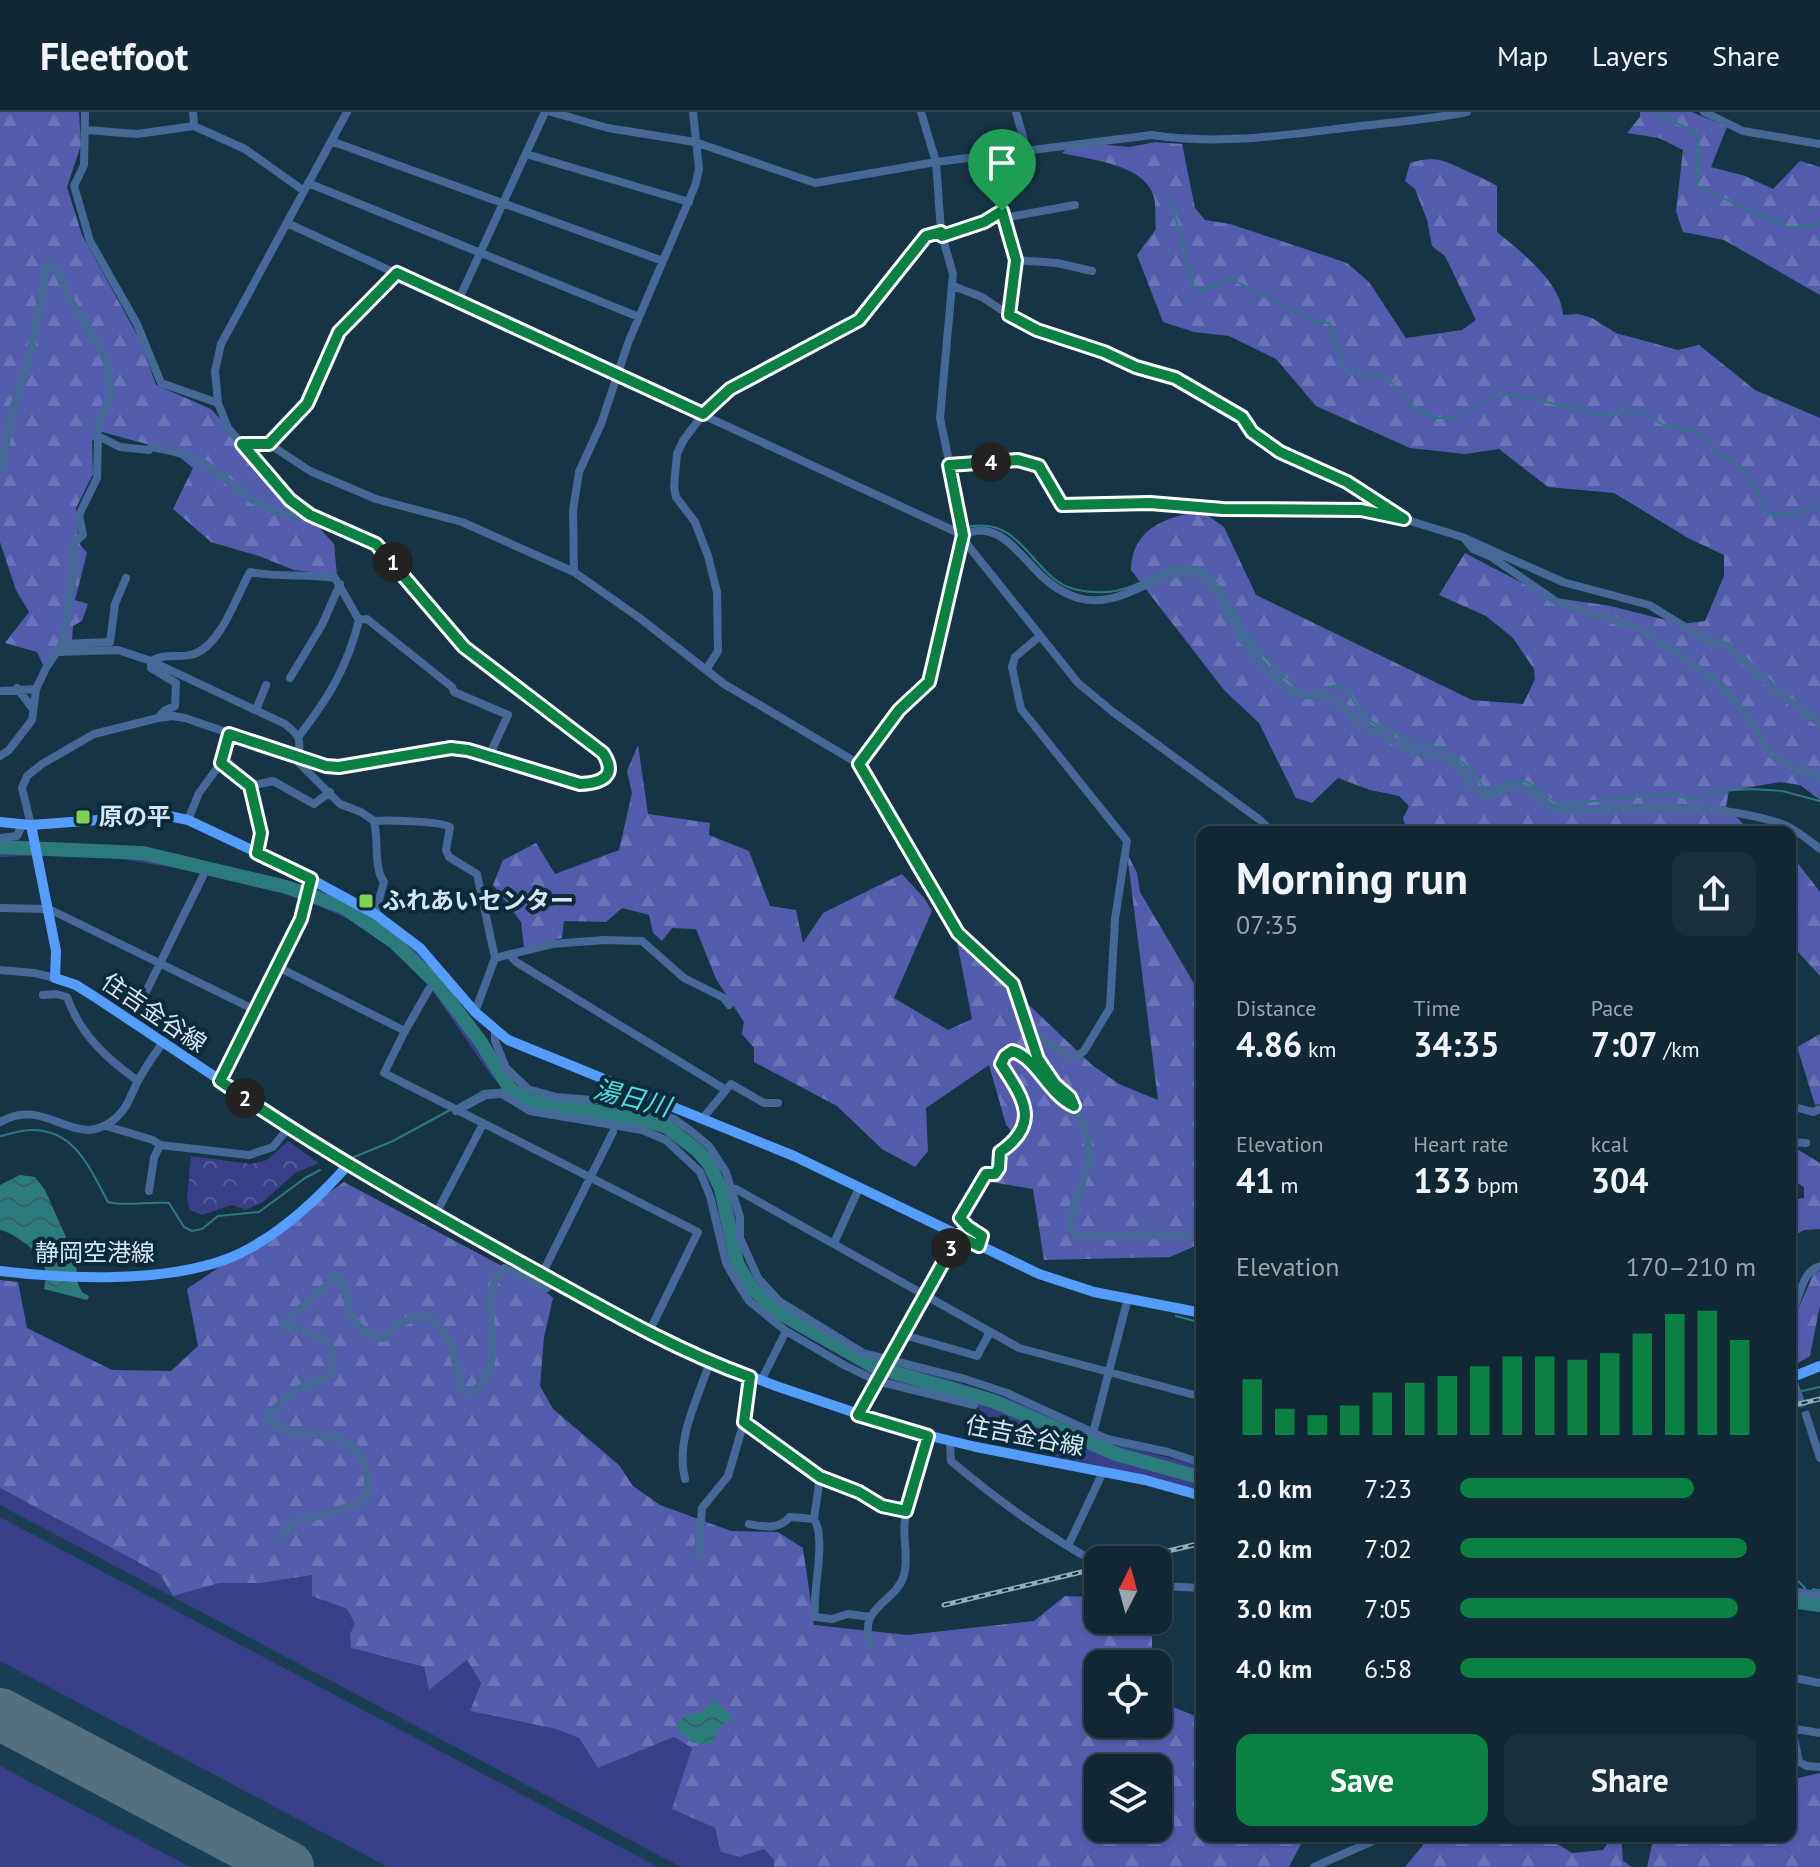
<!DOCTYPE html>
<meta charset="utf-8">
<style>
body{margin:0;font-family:"PT Sans","Noto Sans JP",sans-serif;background:#1a2f3c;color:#f1f3f6;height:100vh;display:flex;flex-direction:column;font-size:30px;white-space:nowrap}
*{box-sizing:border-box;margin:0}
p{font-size:26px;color:#9ca5ac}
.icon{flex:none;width:44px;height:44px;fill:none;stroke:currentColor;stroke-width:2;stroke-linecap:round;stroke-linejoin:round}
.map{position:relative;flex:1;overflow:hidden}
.panel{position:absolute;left:1196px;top:714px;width:600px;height:1016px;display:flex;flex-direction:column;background:#112734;border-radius:16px;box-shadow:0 2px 6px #0004,0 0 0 2px #30444f}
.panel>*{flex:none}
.needle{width:52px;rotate:6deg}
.buttons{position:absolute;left:1084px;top:1434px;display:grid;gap:16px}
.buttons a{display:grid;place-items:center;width:88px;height:88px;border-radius:16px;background:#112734;box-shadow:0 2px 6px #0004,0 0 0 2px #30444f;font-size:40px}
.pin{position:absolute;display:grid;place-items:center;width:68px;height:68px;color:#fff;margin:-82px -34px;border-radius:50% 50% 50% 0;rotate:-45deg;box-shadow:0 0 8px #0007}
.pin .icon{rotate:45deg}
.km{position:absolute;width:40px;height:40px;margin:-20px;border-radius:50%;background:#222;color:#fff;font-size:22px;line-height:40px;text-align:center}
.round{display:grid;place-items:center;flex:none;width:84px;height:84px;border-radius:16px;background:#1a2f3c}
.headline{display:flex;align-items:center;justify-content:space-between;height:136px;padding:0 40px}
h1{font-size:44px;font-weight:700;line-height:60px}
.figures{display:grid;grid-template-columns:repeat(3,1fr);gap:12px;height:136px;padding:8px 40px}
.figures div{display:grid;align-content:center}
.figures b{font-size:34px;font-weight:700}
.figures small{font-size:22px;font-weight:400}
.figures p{font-size:22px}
.chart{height:224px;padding:16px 40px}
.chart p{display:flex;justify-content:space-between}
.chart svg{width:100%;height:144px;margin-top:8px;stroke:#0b8043;stroke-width:6}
.action{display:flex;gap:16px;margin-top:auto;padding:16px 40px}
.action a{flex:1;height:92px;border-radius:16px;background:#0b8043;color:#fff;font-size:32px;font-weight:700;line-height:92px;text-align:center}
.action a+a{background:#1a2f3c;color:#f1f3f6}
ul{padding:0 40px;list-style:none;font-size:26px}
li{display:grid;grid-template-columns:128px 96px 1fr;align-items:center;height:60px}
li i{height:20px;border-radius:10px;background:#0b8043}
header{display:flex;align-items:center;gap:48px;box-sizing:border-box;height:112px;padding:0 40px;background:#112734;border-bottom:2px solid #30444f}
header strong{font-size:38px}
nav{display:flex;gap:44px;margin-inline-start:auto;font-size:28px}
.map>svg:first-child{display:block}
.built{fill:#1a3f54}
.grass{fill:#393f88}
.forest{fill:url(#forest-firs);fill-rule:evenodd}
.park{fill:url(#park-crowns)}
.water{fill:url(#water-waves)}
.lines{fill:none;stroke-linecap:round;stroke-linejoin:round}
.stream{stroke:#2c7b7c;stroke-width:2}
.river{stroke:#2c7b7c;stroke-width:14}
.runway{stroke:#566f7e;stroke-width:52}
.minor-tunnel{stroke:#344f5f;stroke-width:8;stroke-dasharray:8 4;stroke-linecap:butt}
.minor{stroke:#466896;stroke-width:8}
.major{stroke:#549dfc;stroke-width:10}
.rail-casing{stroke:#95aab7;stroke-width:5}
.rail{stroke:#0c2a3a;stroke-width:2;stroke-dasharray:6;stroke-linecap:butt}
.route-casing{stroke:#fff;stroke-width:16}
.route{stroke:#0b8043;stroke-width:10}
.poi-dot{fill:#7ed153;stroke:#0c2a3a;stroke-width:3}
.labels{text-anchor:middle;stroke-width:8;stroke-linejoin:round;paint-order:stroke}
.poi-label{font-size:24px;font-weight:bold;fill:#d5e6f1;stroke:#0c2a3a;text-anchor:start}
.street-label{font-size:24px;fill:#d5e6f1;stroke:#0c2a3a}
.water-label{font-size:26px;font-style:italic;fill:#49e1e3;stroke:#0c2a3a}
</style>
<header>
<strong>Fleetfoot</strong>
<nav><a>Map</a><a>Layers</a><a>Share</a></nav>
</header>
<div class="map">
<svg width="1820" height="1755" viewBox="0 0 1820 1755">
<defs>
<pattern id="forest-firs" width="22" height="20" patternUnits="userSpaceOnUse" patternTransform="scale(2)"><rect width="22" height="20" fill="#535cac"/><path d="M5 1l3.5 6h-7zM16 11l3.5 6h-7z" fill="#6b73b8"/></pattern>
<pattern id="park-crowns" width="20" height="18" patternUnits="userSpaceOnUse" patternTransform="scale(2)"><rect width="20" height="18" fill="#393f88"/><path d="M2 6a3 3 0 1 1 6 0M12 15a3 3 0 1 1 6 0" fill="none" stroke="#555b99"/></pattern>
<pattern id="water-waves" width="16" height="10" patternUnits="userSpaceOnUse" patternTransform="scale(2)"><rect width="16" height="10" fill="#2c7b7c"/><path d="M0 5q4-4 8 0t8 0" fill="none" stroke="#356365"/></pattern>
</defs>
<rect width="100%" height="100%" fill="#173445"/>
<path class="built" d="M0,1385l691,370h-691z"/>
<path class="grass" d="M0,730l141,6 152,34 45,14 38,22 38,29 37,46 52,78 26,23 135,28 30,21 21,23 12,21 11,30 -1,23 13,38 36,35 83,48 57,11 91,29 93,42 92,23v26l-62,-17 -143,-32 -19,-36 -108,-34 -82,-47 -35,-28 -20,-33 -16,-44 3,-24 -14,-27 -28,-30 -21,-11 -130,-22 -35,-30 -65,-94 -32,-34 -34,-24 -62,-28 -46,-13 -73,-15 -64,-11 -72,-3 -44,2z
M0,1376l160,86 13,22 47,-13h42l50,-8 1,21 34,13 8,15 -3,24 72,19 5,23 38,-30 14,23 -11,28 86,18 23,9 19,30 76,-31 19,11 -20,61 42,19 25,29 24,-8 10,11v7h-93l-681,-362z
M0,1405l658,350h-270l-388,-206z
M0,1654l190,101h-190z"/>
<path class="forest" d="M0,0h79l2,33 -14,42 15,48 59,107 15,43 55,24 123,135 3,31 -43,-5 -35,-14 -48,-14 -38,-33 20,-41 -21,-17 -70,-19 -10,9 1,33 -17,34 3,35 8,10 -12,47 13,4 -6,17 -9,5 -1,14 -29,25 -6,-13 -32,-9 24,-31 -13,-22 -16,-48z
M1640,0h52l35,15 -16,40 34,9 28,13 27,-28 20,6v128l-96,-55 -41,-8 -7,-21 7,-61 -24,-12 -32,-5 13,-16z
M1074,30l56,5 25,-5 27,2 13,64 10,12 25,4 117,39 22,19 37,56 56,-8 14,-10 -31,-64 -13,-10 -5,-26 -12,-31 -10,-8 5,-18c31,-9 37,0 63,11 9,4 16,7 24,12v46c23,19 65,51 66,83l15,-1 14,4 24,15 62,17 21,-5 56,45 65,28v382l-20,-15 -20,-3 -51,9 -3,15 18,19 23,7h-360l-4,-14 6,-12 -10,-10 -29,-6 -32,-12 -26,25 -16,-5 -37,-75 -35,-33 -93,-120c1,-42 35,-53 70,-59l23,16 32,68 216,105 51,4 12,-25 -1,-10 -21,-31 -27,-22 -47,-21 26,-42 84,44 62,9 70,18 24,-3 19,-45v-21l-36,-17 -74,-45 -66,-6 -49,-38 -34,5 -55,-6 -94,-42 -40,-47 -47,-23 -35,-4 -31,-10 -26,-67 19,-26c-1,-10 0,-22 -2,-32 -9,-33 -63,-37 -92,-44z
M638,633l10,69 62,9 -1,12 40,16 21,55 26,4 7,33 20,-30 79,-39 22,24 8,13 -38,87 54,32 24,-11 -15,-77 9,3 126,120 27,19 39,16 -31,-247 10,20 3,19 62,105v246l-32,14 -126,3 -11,-71 -42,-7 9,-25 18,-19 -12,-13 -17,-60 -63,43 2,43 -13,16 -33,-18 -45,-43 -83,-44v-14l-12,-14 2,-12 -28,-43 -20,-50 -24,-1 -10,13 -9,-8 -4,-18 -27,-7 -16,14 -42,-1 -2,17 -38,9 -3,-25 -28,-37 10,-25 33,-17 19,31 64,-24 13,-57 -5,-22z
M1790,741l30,39v84l-30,-33z
M1820,922v70l-5,1 -18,-58z
M1797,1037l23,14v66l-16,1 -14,8v-38l14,-2v-11l-14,-8v-29z
M344,1070l194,103 15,13 -9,39 -4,49 13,23 66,56 14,21 27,19 71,26 47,1 25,16 11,77 93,10 127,-14 31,-25 33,1v23h42l12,10v34h-54v60h60v-23l35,14 9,17v104h115l-16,8 -12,23h-515v-7l-10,-11 -24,8 -19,-5 -6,-24 -43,-19 20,-61 -18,-11 -76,31 -19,-30 -23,-9 -86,-18 11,-28 -14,-23 -38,30 -5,-23 -73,-19 -1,-14 5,-10 -8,-15 -35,-13v-21l-50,8h-42l-47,13 -13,-22 -160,-86v-208l18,2 9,46 85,42 59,1 27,-25 -11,-57zM1098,1656h60v60h-60z
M1820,1159v34l-10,51 -20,12v-48l2,3 22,-50z
M1790,1653l8,13 22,-5v94h-173l7,-31h136z
M1436,1724h109l27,17 31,-3 10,-14h8l2,25 9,6h-227l19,-23z"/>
<path class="park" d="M288,1029l31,22 -24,10 -32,29 -17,8 -14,-5 -30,10 -12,-5 -3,-11 4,-43 60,8 16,-4z"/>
<path class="water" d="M20,1063l15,2 10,13 20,45 11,30 2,19 4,8 7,4 -2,4 -43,-11c1,-6 2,-15 1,-21 -2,-14 -32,-36 -45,-38v-45z
M715,1588l20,20 -12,3 -12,21 -19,-1 -17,-16 11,-12 13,-2z"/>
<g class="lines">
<path class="stream" d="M1654,0c14,10 35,13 45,25l-3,49 91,41h17l16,-4
M1170,86l24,89 7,3 30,-11 78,40 20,4c8,17 8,33 18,48l40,7 29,31 22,9 20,-1 36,-22h24l86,21 23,-5 18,2 18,12 30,6 14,8 11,15 17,9 15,14 16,37 16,1 38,-8
M968,415c55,-12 64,51 106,62 17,4 33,5 49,0 28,-7 51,-32 81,-17 19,10 34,53 49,71 13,16 28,30 42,44l7,4
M1317,579l17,-5 12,2 14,23 12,11 47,22 26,5 27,21 12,18 8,2c38,-21 36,-3 67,14l110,-10 22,5 29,-8 32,-2 30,2 38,10
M455,995l28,-16 27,-2
M0,1024c10,-2 21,-6 31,-6 44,-1 59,39 77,72 20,5 40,-1 61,1l15,24 8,4 10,-2 16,-13 41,-4 46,-34 15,-8
M354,1045l39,-16 57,-31
M1176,1204l26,7
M1802,1279l18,-4
M1790,1461l15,15
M1813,1477l6,1"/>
<path class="river" d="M0,735l143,6 143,34 57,20 51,35 43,42 43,57 30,48 19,12 113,18 25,8 31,24 11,13 12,25 16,74 13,23 26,25 99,56 118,34 123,53 86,24
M1790,1489l30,4"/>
<path class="runway" d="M0,1602l288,153"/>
<path class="minor-tunnel" d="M1800,1288l6,15"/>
<path class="minor" d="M85,0l-1,53 -10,21 16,55 47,83 24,59 57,20
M193,0l1,14
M551,0l57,16 87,14 120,41 121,-21 216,-27c65,10 127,1 192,-7 41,-5 82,-8 123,-16
M921,0l15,50 5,70 12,42 -13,144 26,125 112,140 35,29 147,108 12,12
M1016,0l11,39
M1704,0l39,19 77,13
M86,18l51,4 57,-8 51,23 59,42
M331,29l332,120
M526,42l163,48
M308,71l331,134
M1004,106l71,-13
M287,111l676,312c40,-19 61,30 88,49 8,6 18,11 27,14 49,14 87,-39 121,-23 20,10 34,52 47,70 10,14 24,28 37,40 18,18 33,5 51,14 12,6 20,20 32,27 15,8 32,19 49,25 11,4 24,4 35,9 15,8 17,28 33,34 13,5 22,-7 35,-7 17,1 23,18 41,23 71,-1 151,-10 220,13 14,4 30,17 41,26
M942,124l42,-14 18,-11 14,49
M953,174l29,11 27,18 28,15 67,22 32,15 39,11 67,39 10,15 28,20 67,30 52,34
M458,189l87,-189
M1009,203l7,-55 41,3 35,8
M242,332h27l41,27 66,28 86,23 112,50 67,47 83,65 135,80 99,169 55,51 25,75 17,25 15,13 14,31 6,25 -2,13 -16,45 -3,11 2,10 9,4 112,-1 10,2
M269,332l38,-40 32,-72 58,-59
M949,353l69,-5 21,6 23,39 88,-2 73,6 138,1 43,9 58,18 101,45 86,23 56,34 23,7 56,51 36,26
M0,355c8,-18 6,-37 12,-55 17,-51 27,-90 33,-145l4,-2 6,2 15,33 36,58 5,35 -14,36 1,7
M1465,427l8,10 17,7 67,46 84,27 77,53 32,37 19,34 23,15 28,9
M574,460l-1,-62 6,-38 22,-48 27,-81 67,-157 4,-17 -6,-57
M62,532l48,-2 5,-38 11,-26
M58,540l60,-2 33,11 134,63c20,16 13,16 14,39l41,41 21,8 13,9c5,19 -1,46 10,61l-9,32
M151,549c17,-9 27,-2 43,-7 27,-9 43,-59 56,-82 28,6 57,1 85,6l24,42 8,-1 85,68 2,5 54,23 -19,41
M151,549v7l25,15 -1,23 -11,5 -6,7
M706,558l12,-19 -1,-59 -9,-36 -13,-34 -19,-25 -2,-11 3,-32 6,-13 20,-27 27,-25 129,-69 67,-84 15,-4
M290,566l32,-53 18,-41
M17,576l16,21
M0,579l36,-2
M256,598l10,-25
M229,622l-8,29 29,23
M299,624c30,-39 48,-68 60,-116
M0,644l9,-6 23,-30 4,-31 10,-21 16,-24 11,-67v-33l10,-9 -4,-20 18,-37 1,-42 22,11 29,3 2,-3c19,4 38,7 54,17 33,22 61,58 105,51
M859,652l40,-54 30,-28 34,-146
M188,708l11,-27 22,-30
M374,709c12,-1 67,0 76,6l-4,23 3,7 28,17 18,84 -20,54
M31,713l-9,-37 5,-12 15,-12 52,-30 64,-16 15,-2 12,2 141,48 13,1 112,-19 17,2 112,34c22,-1 38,-8 23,-31l-139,-106 -88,-103 -66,-29 -20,-15 -62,-72 -10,-25 -3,-32 6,-27 126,-232
M0,726l17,-2 5,-11
M257,741c10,-20 -4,-46 -7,-67l23,-5 41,23 16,-12
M0,796l49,1 208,102
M510,843l6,7 210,128 -23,28
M495,846l57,-14 52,-4 38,1 42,37 40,20 5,7
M278,855l127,64 -21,42 314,159 -49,100
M0,858l34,3 21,5
M43,883l13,-1 11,3c13,37 40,62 71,84
M136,900l67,-136
M495,918v11l11,27 22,21 28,8 72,6 46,16 17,12 18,15 17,26 14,45v21l18,40 21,23 84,52 102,26 42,14 100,46 61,13 34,11
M405,919l24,-42
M1031,920l36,23 10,1 7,-5 26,-43 5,-89 12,-78 -106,-132 -9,-42 3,-10 25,-21
M220,969l81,-162 10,-40
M726,978l5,-6 33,19h14
M1790,994l23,6 7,-3
M456,999l30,-16 16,-1 28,17 112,19 24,10 34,32 10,24 16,67 9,16 14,22 37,30
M0,1010c48,-28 76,33 117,-5 10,-9 13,-20 19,-32 7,-15 18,-29 27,-43
M106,1014l47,14 7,5
M1790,1030l16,1
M736,1077l283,159 183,49
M149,1079l5,-33 6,-13 89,10 24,-8 16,-20
M440,1094l43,-82
M834,1131l25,-55
M979,1134l3,-10 -14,-9 -8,-9 26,-44h9l4,-6 1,-16c42,-30 23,-53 1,-88l4,-8 7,-5c26,8 36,43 62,55
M542,1162l71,-142
M1790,1204c10,-15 10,-44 30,-50
M904,1223l73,21 13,-24
M750,1265l-6,45 76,55 39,15 23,14 24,5
M1792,1265l8,23
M761,1269l25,-50 58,34 33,16 97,24
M858,1303l100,-179
M1806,1303l14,43
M1093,1321l35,-135
M950,1330l1,19c45,38 90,71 142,100
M820,1365l-6,42c13,21 -2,70 1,98l17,2 16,-5 22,3
M685,1367c-10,-41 13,-79 25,-118
M749,1412c16,3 29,6 41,-7l24,2
M279,1425l17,-15 37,-10 28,-10 7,-11v-17l-13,-27 -17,-9 -51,-7 -20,-10v-5l27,-25 36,-16c12,-35 -15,-45 -45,-47l-2,-4 53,-47h5c10,29 5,55 43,61l14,-14 24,-9c29,9 35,49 38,75l12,3c7,-7 16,-15 18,-26 8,-30 -12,-74 14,-99l43,20 7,-7
M1068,1434l35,-74
M698,1443l4,-47 26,-32 16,-54
M1158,1474l44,2
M1790,1479l30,4
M871,1535c-15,-42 25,-43 33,-72 5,-18 -2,-38 1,-56 3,-28 15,-56 23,-83
M1790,1565l30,6
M1790,1616l30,5
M1792,1616l7,34 8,4 13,1
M1314,1755l70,-31"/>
<path class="major" d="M0,710l31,3 133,-10 24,5 106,50 81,44 45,34 55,64 33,28 286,116 245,118 55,18 108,21
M31,713l25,126 -1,27 21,7 22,14 250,166 262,146 81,42 85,33 130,44 70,17 169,33 57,16
M0,1159c67,8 163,12 227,-12 46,-18 88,-57 121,-94
M1790,1266l30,-12"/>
<defs>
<path id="rail" d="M1790,1294l30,-7
M1130,1448l72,-17
M944,1493l154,-37"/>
</defs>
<use href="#rail" class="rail-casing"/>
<use href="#rail" class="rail"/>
</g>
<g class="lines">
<defs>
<path id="route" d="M1002,99l14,49 -7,55 28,15 67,22 32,15 39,11 67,39 10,15 28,20 67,30 57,37 -43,-9 -138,-1 -73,-6 -88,2 -23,-39 -21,-6 -69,5 14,70 -34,147 -30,28 -40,54 99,169 55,51 25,75 17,25 15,13 4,9c-26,-12 -37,-48 -62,-55l-7,5 -4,8c22,34 41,59 -1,88l-1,16 -4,6h-9l-26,44 8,9 14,9 -3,10 -21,-10 -100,179 70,21 -22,75 -24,-5 -23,-14 -39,-15 -76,-55 6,-45c-78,-28 -150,-71 -223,-111 -104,-58 -208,-116 -307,-185l81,-162 10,-40 -54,-26 4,-20 -11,-47 -29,-23 8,-29 97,32 13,1 112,-19 17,2 112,34c22,-1 38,-8 23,-31l-139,-106 -88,-103 -66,-29 -20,-15 -48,-56h27l38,-40 32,-72 58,-59 306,141 27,-25 129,-69 67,-84 15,-4 1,4 42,-14z"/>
</defs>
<use href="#route" class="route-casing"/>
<use href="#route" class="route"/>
</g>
<g class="poi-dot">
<rect x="75" y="697" width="16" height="16" rx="4"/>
<rect x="358" y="781" width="16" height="16" rx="4"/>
</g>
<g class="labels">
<g class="poi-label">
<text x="99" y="713">原の平</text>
<text x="382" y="797">ふれあいセンター</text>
</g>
<g class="street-label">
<text transform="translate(154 901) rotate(34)" y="8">住吉金谷線</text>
<text x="95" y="1149">静岡空港線</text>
<text transform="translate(1025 1324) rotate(11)" y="8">住吉金谷線</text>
</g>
<g class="water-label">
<text transform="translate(632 986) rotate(14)" y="9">湯日川</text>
</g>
</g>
</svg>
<div class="buttons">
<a><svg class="needle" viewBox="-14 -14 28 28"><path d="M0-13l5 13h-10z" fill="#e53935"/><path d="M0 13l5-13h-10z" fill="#9ca5ac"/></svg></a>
<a><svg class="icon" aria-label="locate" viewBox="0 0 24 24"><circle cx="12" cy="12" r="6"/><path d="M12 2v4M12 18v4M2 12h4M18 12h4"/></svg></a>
<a><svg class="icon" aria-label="layers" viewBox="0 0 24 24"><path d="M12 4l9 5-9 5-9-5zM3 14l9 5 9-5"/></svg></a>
</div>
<div class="pin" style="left:1002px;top:99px;background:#1e9e55"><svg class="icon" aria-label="arrive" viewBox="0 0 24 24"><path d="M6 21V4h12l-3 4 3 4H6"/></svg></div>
<b class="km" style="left:393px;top:450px">1</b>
<b class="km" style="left:245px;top:986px">2</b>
<b class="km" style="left:951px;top:1136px">3</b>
<b class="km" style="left:991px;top:350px">4</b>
<section class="panel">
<div class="headline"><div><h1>Morning run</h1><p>07:35</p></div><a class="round"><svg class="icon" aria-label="share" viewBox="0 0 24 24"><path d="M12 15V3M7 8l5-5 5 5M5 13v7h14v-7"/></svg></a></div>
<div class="figures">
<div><p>Distance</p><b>4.86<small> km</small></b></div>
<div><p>Time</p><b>34:35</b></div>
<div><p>Pace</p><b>7:07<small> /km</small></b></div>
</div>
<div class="figures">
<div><p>Elevation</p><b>41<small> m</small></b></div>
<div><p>Heart rate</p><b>133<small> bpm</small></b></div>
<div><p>kcal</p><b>304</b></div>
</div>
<div class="chart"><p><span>Elevation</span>170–210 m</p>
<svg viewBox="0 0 160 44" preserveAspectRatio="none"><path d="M5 44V27M15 44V36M25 44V38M35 44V35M45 44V31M55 44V28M65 44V26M75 44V23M85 44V20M95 44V20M105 44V21M115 44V19M125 44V13M135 44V7M145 44V6M155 44V15"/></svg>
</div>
<ul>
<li><b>1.0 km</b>7:23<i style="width:79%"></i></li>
<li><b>2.0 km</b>7:02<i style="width:97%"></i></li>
<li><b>3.0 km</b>7:05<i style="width:94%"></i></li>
<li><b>4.0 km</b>6:58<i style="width:100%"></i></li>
</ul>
<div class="action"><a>Save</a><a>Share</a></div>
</section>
</div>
